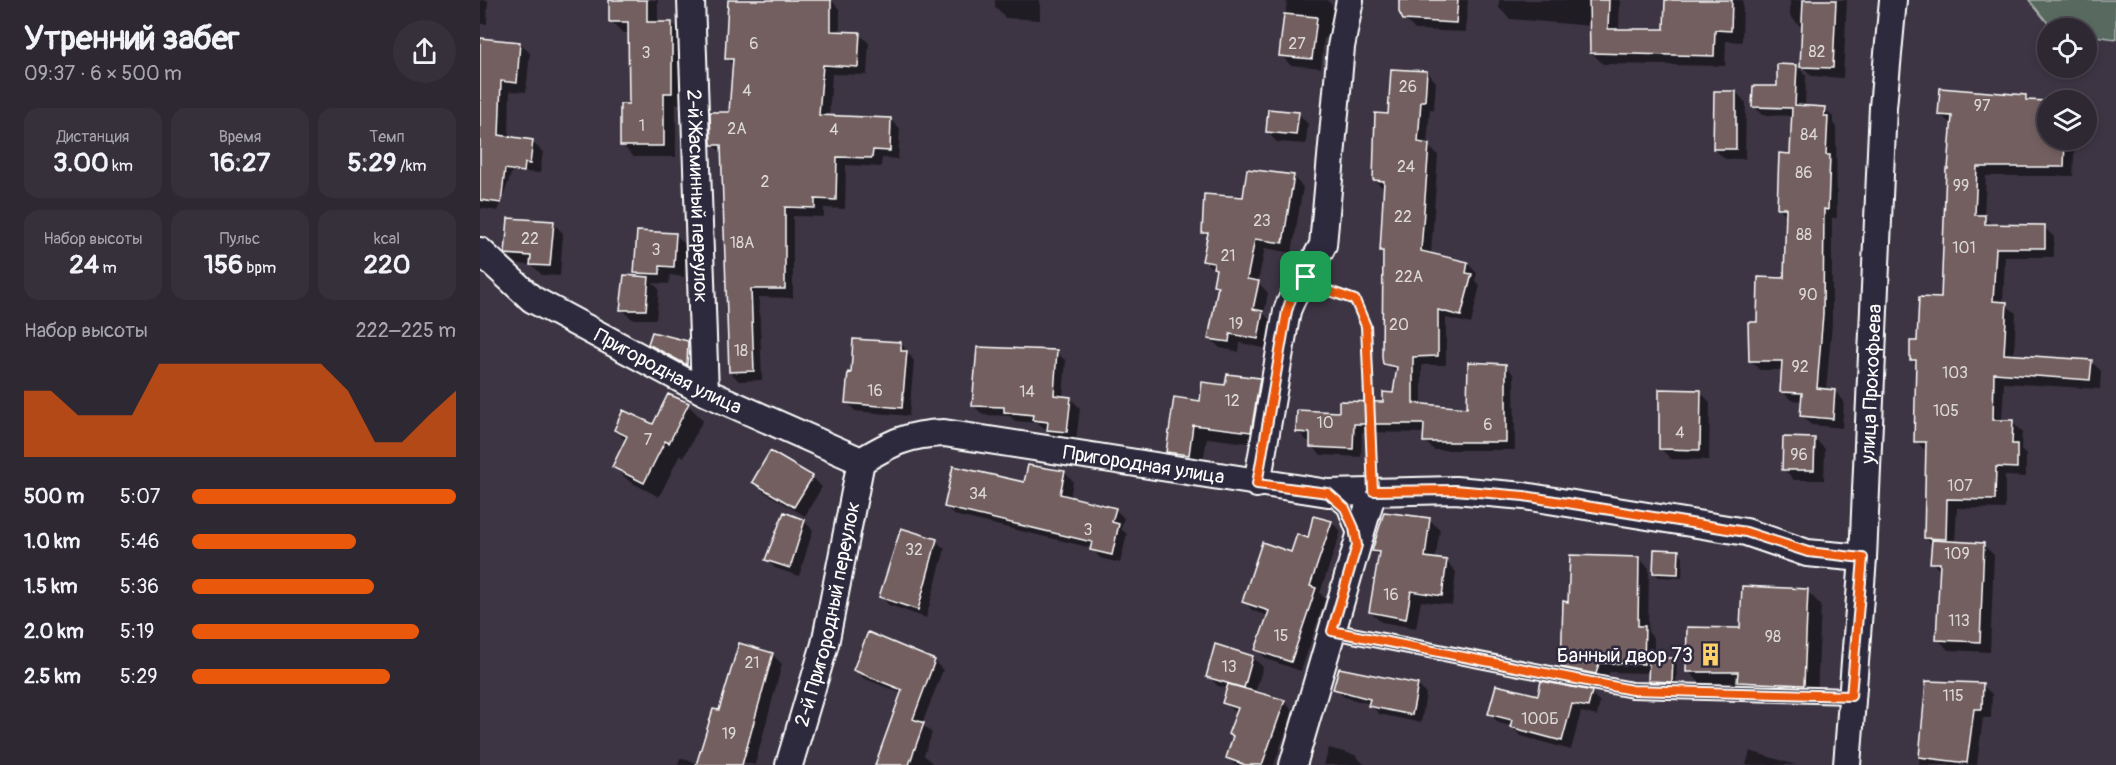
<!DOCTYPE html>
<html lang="ru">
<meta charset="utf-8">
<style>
body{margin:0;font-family:Pangolin,sans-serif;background:#36303b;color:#f1f3f6;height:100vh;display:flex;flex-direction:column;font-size:22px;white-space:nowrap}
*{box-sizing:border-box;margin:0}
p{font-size:20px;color:#a7a6ac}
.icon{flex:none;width:33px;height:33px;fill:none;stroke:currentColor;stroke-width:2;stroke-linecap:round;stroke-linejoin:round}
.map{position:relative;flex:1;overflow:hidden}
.drawer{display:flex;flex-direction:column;background:#2e2833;width:480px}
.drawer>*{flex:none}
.fabs{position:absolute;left:1557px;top:18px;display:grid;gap:12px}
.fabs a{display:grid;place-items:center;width:60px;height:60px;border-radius:50%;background:#2e2833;box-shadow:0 3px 9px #0003,0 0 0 2px #49444e;font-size:30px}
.pin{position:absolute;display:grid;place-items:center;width:51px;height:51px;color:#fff;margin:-26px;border-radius:12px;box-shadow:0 3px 9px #0006}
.round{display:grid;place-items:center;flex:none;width:63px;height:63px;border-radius:32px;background:#36303b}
.summary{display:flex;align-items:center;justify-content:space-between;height:102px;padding:0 24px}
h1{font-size:33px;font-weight:700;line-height:45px}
.stats{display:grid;grid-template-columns:repeat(3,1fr);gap:9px;height:102px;padding:6px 24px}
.stats div{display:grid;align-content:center;border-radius:15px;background:#36303b;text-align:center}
.stats b{font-size:26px;font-weight:700}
.stats small{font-size:16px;font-weight:400}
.stats p{font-size:16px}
.chart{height:168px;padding:12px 24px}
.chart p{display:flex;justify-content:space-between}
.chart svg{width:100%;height:108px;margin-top:6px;fill:#ea580c;opacity:.7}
ul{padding:0 24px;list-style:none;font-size:20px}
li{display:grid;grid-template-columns:96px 72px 1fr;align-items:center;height:45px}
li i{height:15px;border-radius:8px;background:#ea580c}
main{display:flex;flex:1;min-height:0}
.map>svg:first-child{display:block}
.green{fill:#586961;stroke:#acb4b0;stroke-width:1.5}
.shadow{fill:#0007}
.building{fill:#735f5f;stroke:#fff;stroke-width:1.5}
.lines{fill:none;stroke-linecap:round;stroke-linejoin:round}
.service-casing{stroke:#fff;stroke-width:18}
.minor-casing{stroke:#fff;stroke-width:30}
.path{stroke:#fff;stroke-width:4;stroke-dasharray:6 4.5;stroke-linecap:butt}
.service{stroke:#2f2a3d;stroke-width:14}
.minor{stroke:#2f2a3d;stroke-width:26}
.route-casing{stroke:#fff;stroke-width:12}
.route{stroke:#ea580c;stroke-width:8}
.labels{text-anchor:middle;stroke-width:5;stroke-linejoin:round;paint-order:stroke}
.number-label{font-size:16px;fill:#dcd7d7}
.street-label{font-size:20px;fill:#fff;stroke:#2f2a3d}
.poi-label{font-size:20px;fill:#fff;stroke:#2f2a3d;text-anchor:end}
</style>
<main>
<section class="drawer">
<div class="summary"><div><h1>Утренний забег</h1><p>09:37 · 6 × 500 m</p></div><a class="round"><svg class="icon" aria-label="share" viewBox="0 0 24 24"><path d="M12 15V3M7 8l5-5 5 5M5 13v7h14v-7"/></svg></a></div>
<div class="stats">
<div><p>Дистанция</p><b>3.00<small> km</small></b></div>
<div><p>Время</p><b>16:27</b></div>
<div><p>Темп</p><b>5:29<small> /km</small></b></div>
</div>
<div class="stats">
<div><p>Набор высоты</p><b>24<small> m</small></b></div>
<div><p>Пульс</p><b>156<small> bpm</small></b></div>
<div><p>kcal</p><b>220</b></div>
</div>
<div class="chart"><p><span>Набор высоты</span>222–225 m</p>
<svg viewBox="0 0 160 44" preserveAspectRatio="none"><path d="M0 44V17L10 17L20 27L30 27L40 27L50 6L60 6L70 6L80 6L90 6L100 6L110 6L120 17L130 38L140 38L150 27L160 17V44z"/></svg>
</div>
<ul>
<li><b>500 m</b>5:07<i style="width:100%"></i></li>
<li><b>1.0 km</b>5:46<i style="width:62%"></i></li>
<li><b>1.5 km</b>5:36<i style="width:69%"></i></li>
<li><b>2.0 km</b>5:19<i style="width:86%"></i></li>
<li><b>2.5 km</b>5:29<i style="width:75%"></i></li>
</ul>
</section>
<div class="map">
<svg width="1636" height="765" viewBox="0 0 1636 765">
<rect width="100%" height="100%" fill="#3d3544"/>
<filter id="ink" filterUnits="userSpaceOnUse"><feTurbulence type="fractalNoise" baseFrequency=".0167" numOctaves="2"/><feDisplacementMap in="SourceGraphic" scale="12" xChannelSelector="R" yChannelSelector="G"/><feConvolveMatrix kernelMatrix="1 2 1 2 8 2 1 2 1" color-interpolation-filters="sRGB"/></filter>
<g filter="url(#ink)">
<path class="green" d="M1549,0h87v39l-29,-4 -1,-7 -35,-1z"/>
<path class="shadow" d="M0,0h8l-1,24h-7z
M131,0h47v23h14l12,12v69h-8v53h-42l-12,-12 8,-40 -1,-72h-6l-12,-12z
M249,0h102l9,10v23l19,1 10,9 -2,32 -35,-1 -3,43 62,3 9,9 -2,30 -16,-1 -1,9 -35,-2 -1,44 -21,-1v9l-31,-1v82l-34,-1 3,83 -23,1 -9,-9 -8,-218 -9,-10 17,-31 4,-47 -7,-8z
M515,0h45v20l-35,-2 -10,-11z
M807,0h40l8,8 -5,30h-6l-3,30 -31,-3 -9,-10z
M921,0h67l-2,32 -51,-2 -10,-11z
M1019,0h121l-1,30h47l1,-30h76l-1,42 -16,-1 -1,25 -122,-2 -12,-12v-26l-81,-7 -11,-11z
M1310,0h57l-4,78 -31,-2 -10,-10 2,-40h-4l-10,-10z
M0,40l40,3 10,10 -4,39 -16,-1 -1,47 23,4 11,10 -3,21 -16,-1 -9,-9 -17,48 -18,-3z
M1316,66l10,9 -1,32 19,1 9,9v6l3,4 1,91h-5v106l-6,67h9l9,10 -2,27 -31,-3 -9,-10 1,-14 -12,-1 -9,-9 1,-21h-23l-9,-9 8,-37 26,-45 2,-63 -9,-9 13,-52 2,-39 -30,-1 -9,-9 24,-18z
M947,72l9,10 -2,28 -4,-1 -3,36 11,10 -7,100 37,9 9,9 -2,7 5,5 -9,39 -25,-6v47h-24v40l46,4 37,-44 9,10 1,75h-81l-10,-9 1,-8 -63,-1 -1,25 -40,-2 -10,-9v-5h-4l-9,-10 86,-28 10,-8 4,-22 -13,-10v-110l-3,-3 2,-61 -10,-9 15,-64z
M1256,92l10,11 -1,56h-20l-11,-10z
M1545,96l6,6 17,38h27l-2,36h-87l-2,41 10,9 50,1 10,10v20h-49l-2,46 13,10 -2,43 77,5 10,10 -1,18 -96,-6 -2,39h10l10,10 -1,18 5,5v22l-21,-1v33l-48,-1 -2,35 28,2 11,10 -4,97 -42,-2 -10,-11 3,-67 -9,-10 1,-17 -7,-7v-87l-10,-10 1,-76 -6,-6 31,-59 11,-175 -13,-10z
M818,113l10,11 -2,20 -29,-2 -10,-10z
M813,177l10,10 -11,66 -27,-5 -7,34 10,11 -4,21 9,9 -5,26 -28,-6 -1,9 -19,-4 -11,-10 10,-49 -5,-5 3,-12 -13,-11 4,-24 -4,-5 40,-34z
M73,223l10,10 -3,43 -18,-1 -10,-10 -15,-1 -10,-11z
M196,235l10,10 -2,32 -14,-2 -1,9 -16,-1 6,6 -3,30h-24l-10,-10 20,-31 -6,-6z
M207,342l11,11 -1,21 -37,-20 -10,-10z
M421,343l13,18 -5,55 -54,-5 -8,-9z
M576,352l10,9 -3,36 7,1 10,10 -4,33 -18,-2 -20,-16 -23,-2 -5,-5 -27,-1 -10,-10z
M780,379l13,14 -9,52 -57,-7 -5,30 -21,-3 -13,-14 33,-48 26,-16z
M1220,392l10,10 -1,58 -38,-1 -10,-10z
M208,405l15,15 -19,37 -4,-2 -21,42 -30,-16 -16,-15 13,-25 -11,-11 39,-4z
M1335,439l10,10 -1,31h-30l-10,-11z
M584,472l9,9 -3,17 45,11 9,9 -3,11 6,5 -7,29 -20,-5 -8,-10 -138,-33 -9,-9z
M332,477l10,10 -17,29 -41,-24 -10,-10z
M950,520l10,10 -5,30 11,1 10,11 -4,33 -31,-4 -5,27 -35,-6 -11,-10 9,-56 -6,-6z
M324,521l9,9 -14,46 -24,-8 -8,-9z
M851,522l10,9 -21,62 5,6 -24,72 -35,-12 -9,-10 12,-33 -16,-5 -9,-10 48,-47z
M456,541l9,8 -19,69 -37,-13 -8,-8z
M1198,552l5,4 -1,22 -23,-1 -5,-5z
M1159,558l10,10 -1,64 6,6v21l18,1 5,4 -1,22h-22l-4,-5v-8l-41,-1 -3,11 -33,-6 -10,-11 6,-63z
M1327,591l14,14 -4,93 -64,-2 -10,-10 -41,-1 -14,-14 53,-41z
M292,654l10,10 -27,101 -21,-5 -1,5h-55l2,-7 18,5 22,-51z
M772,657l11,10 -8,26 29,8 9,10 -19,54h-39l-7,-7 6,-19 -4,-5 7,-21 -13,-10 4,-14 -10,-3 -10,-10z
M454,661l9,9 -21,54 10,9 -8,22 10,10h-56l25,-71 -40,-16 -8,-9z
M1447,683l55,2 10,9 -1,24h-8l-6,47h-58z
M938,685l8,9 -5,29 -42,-9 -9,-10 -26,-7 -9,-9z
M1111,693l9,9 -3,14 -16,-4 -10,38 -50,-14 -10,-10 -12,-3 -9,-9 49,-18z
M849,748l26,7 10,10h-41z
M1270,751l46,14h-50z"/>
<path class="building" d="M129,0h38v22h25v71h-8v53h-44v-42h9l-1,-82h-19z
M248,0h103v31l29,1 -2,35 -35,-2 -4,50 72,3 -1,33 -17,-1 -1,8 -35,-1 -1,43 -21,-1v9l-30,-1v82h-34l3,82 -25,1 -8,-227h-10l-1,-33h19l4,-53h-8z
M919,0h59l-2,23 -53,-3 -4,-8z
M1109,0h20l-1,29h56l1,-29h67l-1,31 -16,-1 -1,26 -124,-3z
M1323,0h33l-3,68 -33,-1z
M804,14l33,3 -5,42 -33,-3z
M0,38l40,4 -3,41 -16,-2 -2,54 34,5 -3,24 -5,-1 -1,9 -19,-3 -4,34 -21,-3z
M1297,64l20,1 -2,40 30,2 -1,9h4l-2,39h4l-2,55 -4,-1 -1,105 -6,74 18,2 -2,29 -33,-3 2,-23 -22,-1 2,-31h-33l-1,-39h9l1,-45 26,1 2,-70h-9l2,-55 11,1 2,-46 -40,-1 1,-21h24z
M911,69l36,2 -2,30h-4l-3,41 11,2 -8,107 47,11 -2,11 6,1 -11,42 -23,-6v46l-25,1v46l54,5 1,-46 38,2v78h-83l1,-18h-70l-1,25 -43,-2v-14l-14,-1 1,-22 42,2v-11l44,1v-10l10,1 4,-26 -14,-3 -1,-7 1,-106h-3l4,-70 -11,-1 2,-67 13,1z
M1460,88l86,7v5l22,1v39h17l-1,27h-87l-2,48h10v9l60,1v23h-49l-3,53 14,1 -3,52 88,6 -2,20 -96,-7 -1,47h20l-1,24h5v24l-21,-1 -1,33 -48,-1 -1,40 -22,-1 2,-96h-12l2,-82h-6v-19h7l2,-44 22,1 5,-129h2l4,-53 -14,-1z
M1234,91h22v58h-23z
M788,109l31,3 -3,23 -30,-3z
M767,169l47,6 -11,68 -28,-4 -8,40 12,2 -6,28 10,2 -5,28 -28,-5 -1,8 -21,-3 10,-53 -5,-1 3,-16 -3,-1 1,-5 -12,-2 6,-28h-6l2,-39 39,3z
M28,218l46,3 -4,45 -20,-1 1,-9 -26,-2z
M157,231l39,2 -2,34 -14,-1v8l-26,-1z
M144,275l25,2 -3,33h-26z
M172,332l36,9 -1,24 -39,-21z
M373,339l48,3v9h6l-5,57 -57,-5 3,-31 3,1z
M497,347l80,3 -3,45 17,2 -4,35 -20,-2 1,-8 -16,-2 1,-5 -29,-3v-5l-32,-1z
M747,374l33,4 -9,54 -58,-7 -4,30 -23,-3 8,-55 26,4 2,-19 23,3z
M1179,389l42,1 -1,60 -41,-1z
M188,394l21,9 -20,40 -4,-2 -21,42 -32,-16 15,-31 -13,-6 9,-20 30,14z
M1303,437l32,1 -1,32h-32z
M290,451l43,25 -19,31 -42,-25z
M548,465l37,6 -5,23 56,14 -4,14 7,2 -7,31 -22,-5 2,-8 -148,-35 9,-41 71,16z
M304,512l21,8 -15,48 -25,-8z
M904,512l46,6 -5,39 22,3 -5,36 -31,-5 -5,28 -37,-7 10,-60 -7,-1z
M833,516l19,5 -22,65 6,2 -25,74 -36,-12 14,-39 -27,-9 20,-60 29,10 6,-18 11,4z
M421,528l36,11 -19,71 -39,-13z
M1452,540l52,3 -4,99 -44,-2 4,-77h-10z
M1174,549l25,1 -1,24 -25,-1z
M1090,555l69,2 -1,69h7l-1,38 -45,-1 -3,11 -35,-7 2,-66 5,1z
M1262,586l66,3 -4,96 -67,-3 1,-10h-52l1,-45 53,1z
M388,632l67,28 -22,59 11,4 -15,42h-34l27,-75 -49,-20z
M259,643l34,10 -31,112h-46l17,-56 6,1z
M735,644l38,12 -9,32 -38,-11z
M1169,658h24l-1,24 -24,-1z
M859,668l79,16 -6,31 -44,-9 2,-7 -37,-10z
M1061,681l51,10 -4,16 -16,-3 -10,37 -52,-14 2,-7 -24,-6 8,-29 42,10z
M1446,681l57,2 -1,26h-8l-7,54 -48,-6z
M748,684l57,16 -23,65h-17l-19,-7 7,-22 -5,-2 10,-26 -16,-5z"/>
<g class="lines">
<defs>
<path id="service" d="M848,494l17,14 11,29
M852,631l300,59 219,6"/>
<g id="minor">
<path id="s1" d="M211,0l14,392"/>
<path id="s2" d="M0,251l52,48 173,93 156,69c30,-18 47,-27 83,-28l384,60 127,-3 69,6 222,36 61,21 56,5"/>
<path d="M777,484l30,-173c8,-23 25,-44 36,-66l18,-198 9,-47"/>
<path id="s3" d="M309,765l36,-121 36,-183"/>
<path d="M813,765l80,-274"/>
<path id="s4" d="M1367,765l16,-207 20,-451 10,-107"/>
</g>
</defs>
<use href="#service" class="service-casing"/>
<use href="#minor" class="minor-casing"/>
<path class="path" d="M844,289l31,11 11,26 6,141"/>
<use href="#service" class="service"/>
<use href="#minor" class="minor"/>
</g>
</g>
<g class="lines" filter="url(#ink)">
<defs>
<path id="route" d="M826,277l12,10 37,13 11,26 7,165 82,-1 69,6 222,36 62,20 55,6 -12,138 -219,-6 -300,-59 25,-86 -3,-17 -9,-20 -17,-15 -71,-9 30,-173 4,-12z"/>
</defs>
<use href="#route" class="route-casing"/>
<use href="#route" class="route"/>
</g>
<defs>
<symbol id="building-bare" viewBox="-9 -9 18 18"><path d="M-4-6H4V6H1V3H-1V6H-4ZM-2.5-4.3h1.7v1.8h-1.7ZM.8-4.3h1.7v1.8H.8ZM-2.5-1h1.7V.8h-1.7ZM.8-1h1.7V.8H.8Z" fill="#ffd166" stroke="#2f2a3d" stroke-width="2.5" paint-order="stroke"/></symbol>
</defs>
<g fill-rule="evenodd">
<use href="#building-bare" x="1214" y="638" width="33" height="33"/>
</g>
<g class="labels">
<g class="number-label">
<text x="274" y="49">6</text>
<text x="817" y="49">27</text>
<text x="1337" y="57">82</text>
<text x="166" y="58">3</text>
<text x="928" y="92">26</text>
<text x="267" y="96">4</text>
<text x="1502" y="111">97</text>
<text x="162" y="131">1</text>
<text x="257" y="134">2А</text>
<text x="354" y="135">4</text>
<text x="1329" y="140">84</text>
<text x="926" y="172">24</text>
<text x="1324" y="178">86</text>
<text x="285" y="187">2</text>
<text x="1481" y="191">99</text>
<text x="923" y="222">22</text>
<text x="782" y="226">23</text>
<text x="1324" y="240">88</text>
<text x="50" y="244">22</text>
<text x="262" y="248">18А</text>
<text x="1484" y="253">101</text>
<text x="176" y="255">3</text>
<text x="748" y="261">21</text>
<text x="929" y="282">22А</text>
<text x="1328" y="300">90</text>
<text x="756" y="329">19</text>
<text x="919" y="330">20</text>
<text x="261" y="356">18</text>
<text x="1320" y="372">92</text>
<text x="1475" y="378">103</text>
<text x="395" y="396">16</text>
<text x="547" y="397">14</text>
<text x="752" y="406">12</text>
<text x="1466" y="416">105</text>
<text x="845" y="428">10</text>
<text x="1008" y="430">6</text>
<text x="1200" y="438">4</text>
<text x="168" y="445">7</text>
<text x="1319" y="460">96</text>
<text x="1480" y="491">107</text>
<text x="498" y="499">34</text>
<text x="608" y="535">3</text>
<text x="434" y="555">32</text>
<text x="1477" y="559">109</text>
<text x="911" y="600">16</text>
<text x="1479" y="626">113</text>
<text x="801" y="641">15</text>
<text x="1293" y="642">98</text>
<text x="272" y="668">21</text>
<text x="749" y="672">13</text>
<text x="1473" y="701">115</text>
<text x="1060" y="724">100Б</text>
<text x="249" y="739">19</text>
</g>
<g class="street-label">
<text dy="7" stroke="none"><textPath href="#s1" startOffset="196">2-й Жасминный переулок</textPath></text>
<text dy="7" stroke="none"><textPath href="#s2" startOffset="225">Пригородная улица</textPath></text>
<text dy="7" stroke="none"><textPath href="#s4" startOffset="382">улица Прокофьева</textPath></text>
<text dy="7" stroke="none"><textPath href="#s2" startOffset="729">Пригородная улица</textPath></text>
<text dy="7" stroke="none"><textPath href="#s3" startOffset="156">2-й Пригородный переулок</textPath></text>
</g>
<g class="poi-label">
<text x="1213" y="662">Банный двор 73</text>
</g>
</g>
</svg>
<div class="fabs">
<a><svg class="icon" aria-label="locate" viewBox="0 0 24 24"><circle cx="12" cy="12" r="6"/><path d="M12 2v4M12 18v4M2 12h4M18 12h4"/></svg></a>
<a><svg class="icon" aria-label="layers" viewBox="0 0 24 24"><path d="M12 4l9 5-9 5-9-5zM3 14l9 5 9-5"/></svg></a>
</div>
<div class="pin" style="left:826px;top:277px;background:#1e9e55"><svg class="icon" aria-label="arrive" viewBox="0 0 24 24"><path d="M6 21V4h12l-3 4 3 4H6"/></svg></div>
</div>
</main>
